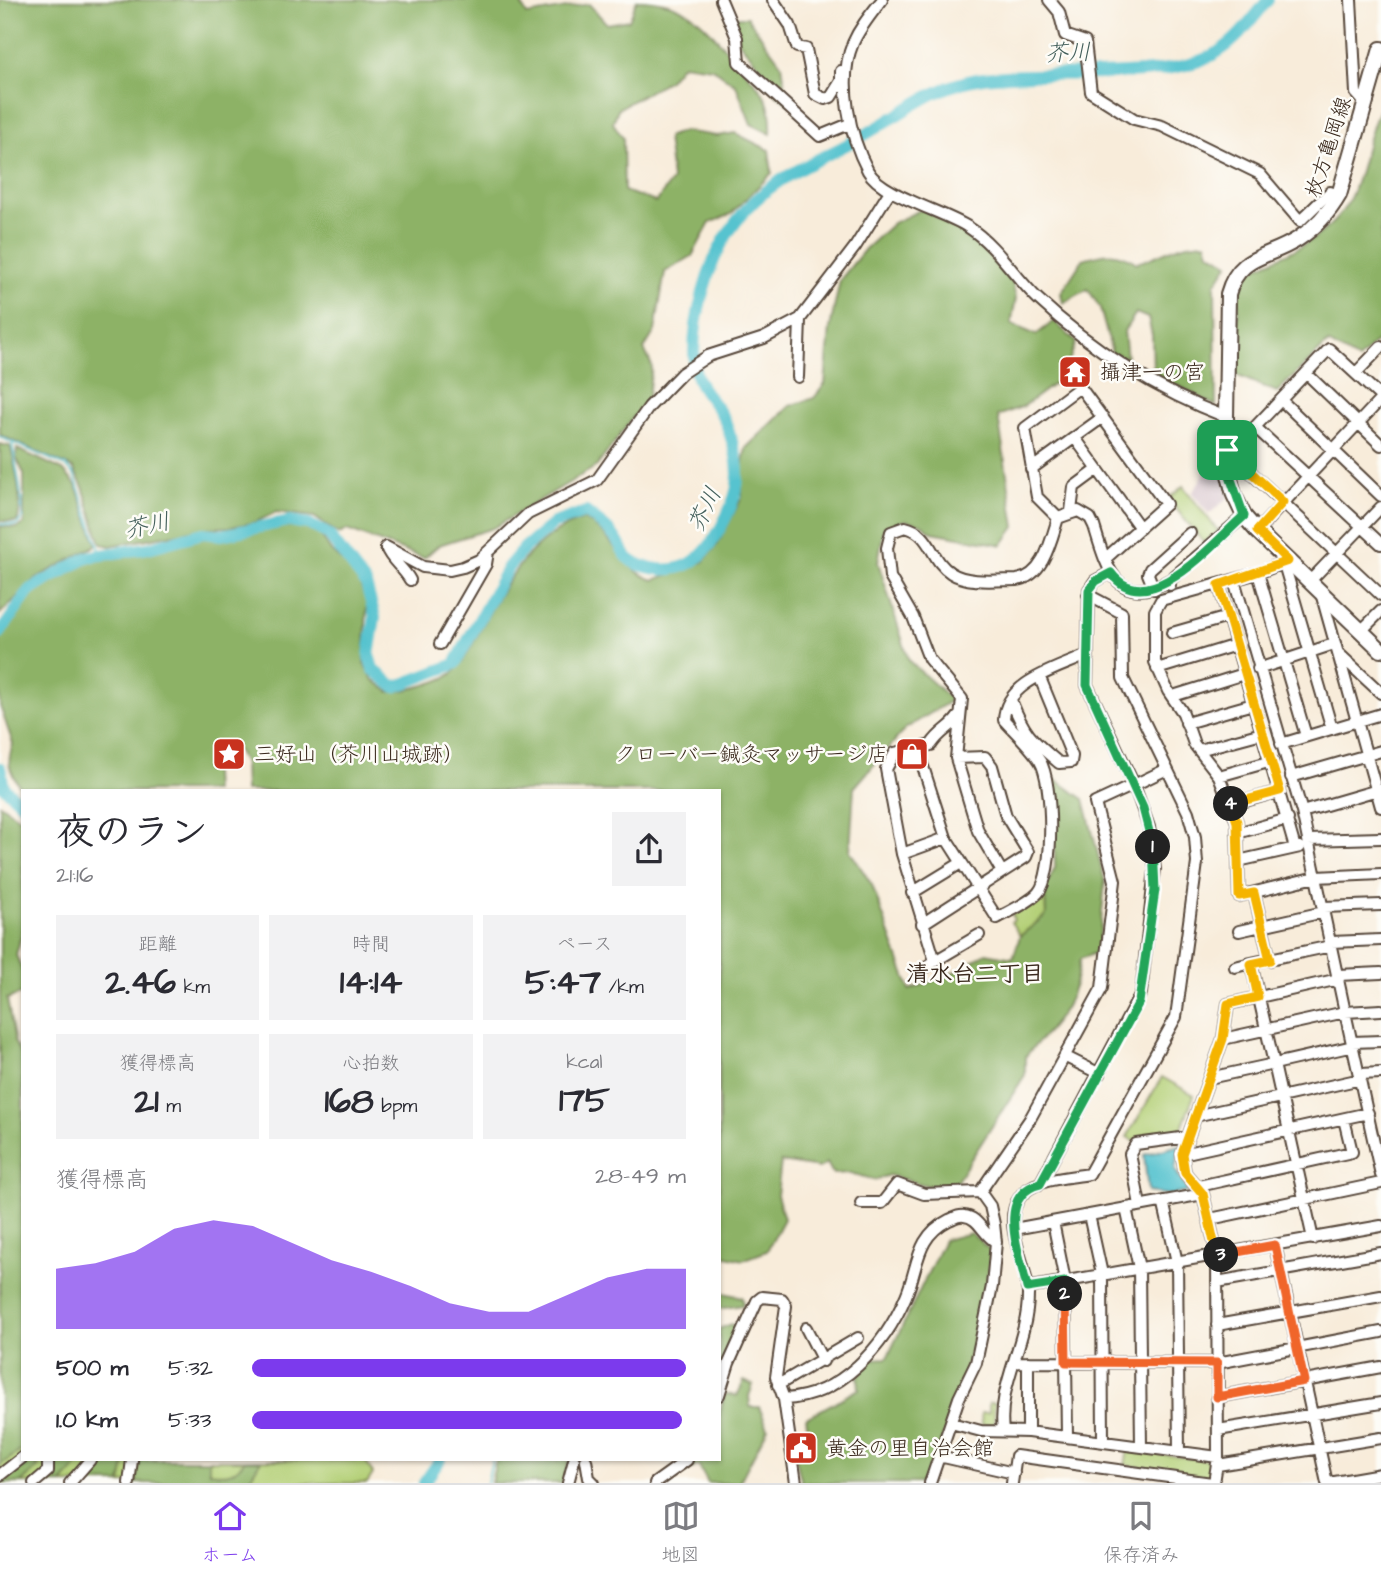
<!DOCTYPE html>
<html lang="ja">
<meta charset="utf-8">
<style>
body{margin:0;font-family:"Architects Daughter","Klee One",sans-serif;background:#f2f2f3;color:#2b2b33;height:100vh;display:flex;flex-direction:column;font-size:26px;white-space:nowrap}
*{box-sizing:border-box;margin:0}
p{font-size:23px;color:#7c7c81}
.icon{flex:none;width:38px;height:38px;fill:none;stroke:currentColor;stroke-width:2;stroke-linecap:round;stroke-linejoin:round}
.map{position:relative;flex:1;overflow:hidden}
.drawer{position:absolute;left:21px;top:789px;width:700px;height:672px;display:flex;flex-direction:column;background:#fff;border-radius:0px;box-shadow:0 2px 5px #0004}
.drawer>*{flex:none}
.pin{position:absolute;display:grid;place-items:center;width:60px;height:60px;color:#fff;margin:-30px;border-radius:14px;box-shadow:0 4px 10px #0006}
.km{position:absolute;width:35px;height:35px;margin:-18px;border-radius:50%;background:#222;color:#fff;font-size:19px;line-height:35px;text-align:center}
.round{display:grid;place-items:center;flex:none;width:74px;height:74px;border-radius:0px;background:#f2f2f3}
.summary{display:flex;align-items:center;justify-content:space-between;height:119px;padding:0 35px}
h1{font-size:38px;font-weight:700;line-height:52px}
.stats{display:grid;grid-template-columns:repeat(3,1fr);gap:10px;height:119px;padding:7px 35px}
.stats div{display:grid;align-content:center;border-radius:0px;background:#f2f2f3;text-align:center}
.stats b{font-size:35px;font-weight:700}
.stats small{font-size:19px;font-weight:400}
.stats p{font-size:19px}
.chart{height:196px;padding:14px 35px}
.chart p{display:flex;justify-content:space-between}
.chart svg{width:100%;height:126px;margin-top:7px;fill:#7c3aed;opacity:.7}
ul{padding:0 35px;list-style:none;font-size:23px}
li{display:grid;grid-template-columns:112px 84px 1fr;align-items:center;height:52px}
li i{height:18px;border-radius:9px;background:#7c3aed}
.tabs{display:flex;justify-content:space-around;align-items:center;height:98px;border-top:2px solid #e1e1e2;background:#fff;font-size:19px;color:#7c7c81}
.tabs a{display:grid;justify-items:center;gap:4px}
.tabs .current{color:#7c3aed}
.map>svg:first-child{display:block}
.industrial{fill:#d2bdc8}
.green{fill:#b2cf75;stroke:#767c4a;stroke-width:2}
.forest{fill:#8db266;stroke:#646e42;stroke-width:2}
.water{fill:#56c3cf;stroke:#487676;stroke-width:2}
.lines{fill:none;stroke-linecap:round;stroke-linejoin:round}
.stream{stroke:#56c3cf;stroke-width:2}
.river{stroke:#56c3cf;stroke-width:12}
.minor-casing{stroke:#57473a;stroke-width:14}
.major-casing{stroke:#57473a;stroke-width:18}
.minor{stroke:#fff;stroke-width:10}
.major{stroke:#fff;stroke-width:14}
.split-1-casing{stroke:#fff;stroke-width:14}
.split-2-casing{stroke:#fff;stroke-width:14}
.split-3-casing{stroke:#fff;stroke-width:14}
.split-4-casing{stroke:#fff;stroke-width:14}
.split-5-casing{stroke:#fff;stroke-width:14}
.split-1{stroke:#22a559;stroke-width:9}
.split-2{stroke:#22a559;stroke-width:9}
.split-3{stroke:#f0652b;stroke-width:9}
.split-4{stroke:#f5b400;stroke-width:9}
.split-5{stroke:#f5b400;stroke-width:9}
.labels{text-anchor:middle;stroke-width:5;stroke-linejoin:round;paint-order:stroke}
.street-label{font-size:21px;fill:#3b2a1e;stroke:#fdfcf7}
.poi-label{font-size:21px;fill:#3b2a1e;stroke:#fdfcf7;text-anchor:start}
.water-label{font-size:23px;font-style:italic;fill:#44605c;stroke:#fdfcf7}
.neighbourhood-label{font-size:23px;font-weight:bold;fill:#3b2a1e;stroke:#fdfcf7}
</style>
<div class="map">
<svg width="1381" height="1483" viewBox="0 0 1381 1483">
<rect width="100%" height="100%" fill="#fdfcf7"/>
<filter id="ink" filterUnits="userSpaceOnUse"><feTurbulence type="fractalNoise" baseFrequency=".0143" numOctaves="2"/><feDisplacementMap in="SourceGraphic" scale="14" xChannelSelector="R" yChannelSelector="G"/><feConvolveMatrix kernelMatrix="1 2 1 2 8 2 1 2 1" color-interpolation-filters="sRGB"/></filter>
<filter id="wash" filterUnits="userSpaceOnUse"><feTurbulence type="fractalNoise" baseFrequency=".00686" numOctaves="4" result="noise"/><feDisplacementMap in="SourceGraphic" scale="28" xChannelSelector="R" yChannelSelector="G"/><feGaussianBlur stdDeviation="1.57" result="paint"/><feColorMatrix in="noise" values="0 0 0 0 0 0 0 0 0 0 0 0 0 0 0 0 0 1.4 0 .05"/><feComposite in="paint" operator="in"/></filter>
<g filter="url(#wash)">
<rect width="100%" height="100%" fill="#f8ecda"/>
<path class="industrial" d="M1216,456h5l8,41 -20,17 -17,-21z"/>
<path class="green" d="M1183,486l35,45 -14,12 -36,-44z
M1045,888l1,27 -26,21 -9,-14 3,-2 -2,-5z
M0,975l15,73 8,13v399h342l8,14 -6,9h-367z
M1162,1077l32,18 -14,38 -46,8 -7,-4z
M989,1403h6l-1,21 -12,1 -1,-12 8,-1z
M1128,1450l84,11 -1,16 -86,-12z"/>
<path class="forest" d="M0,0h519l8,15 62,-11 18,20 22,-4 8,-20c52,0 68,25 98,60 23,27 38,34 36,74l-20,-10 -15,-39 -24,-17 -30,-4 -13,16 -51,29 -5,14 10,15 1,53 32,11 16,-22 -5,-43 16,-6 34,5 18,-3 34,17 3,23 -41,41 -21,9 -18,33 -27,16 -10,59 -11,18 8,17 -4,31 -51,69 -104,62 -54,17 -15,13 -77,-28 -8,4 -25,-17 -38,-5 -20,10 -25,5 -24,1 -97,18 -9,-2 -18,-57 -10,-19 -73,-33z
M736,17h11l35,48 6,38 -12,-9 -7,-17 -33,-38z
M1381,106v231l-23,23 -30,-17 -51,49 -41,-17 3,-83 8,-21c37,-15 85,-34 103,-73 14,-29 16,-63 31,-92z
M922,209l48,26 42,46 4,17 -5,26 25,11 18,-14 22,21 -13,35 -39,29 -26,10 17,111 -13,18 -70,-13 -11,-8 -16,-4 -21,8 -6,34 31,99 43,39 -47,29 -51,59 -4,63 22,34 38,105 49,-20 27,-17 27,5 7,-22 26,-21 -1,-27 10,-20 -2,-90 31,21 21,83 -7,70 -18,7c-7,51 -23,61 -55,98v18l-70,109 -26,2 -40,-11 -14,5 -25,-7 -17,1 -6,-11 -8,5 -38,-6 -4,33 7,24 -17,32 -24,9 -20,-5 -4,3v-467h-474l-1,-27 -6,-13 -16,-4 -10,9 2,35 -191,1c-12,-20 -18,-25 -10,-48l-13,-38v-68l33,-44 58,-33 35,-5 70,-17 40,-4 31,-8 33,-1 20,8 11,17 25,23 11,28 -3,62 10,16 16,12c15,-1 55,-10 65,-21 10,-10 16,-25 23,-37 26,-49 50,-97 106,-115 29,14 37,51 70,61l49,-18 15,-18 24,-47v-31l4,-18 44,-42 24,-8 11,-14 5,-56 10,-48 25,-31 28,-26z
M1206,242l3,10 20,11 -14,21 1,122 -63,-34 -1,-37 -4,-17 -12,-5 -12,18 3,27 -15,-5 -12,-45 -12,-19 -25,14 -2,-10 22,-34c22,-7 34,-9 54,4 29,-9 37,-20 69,-21z
M0,444l10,2c5,16 14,61 7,76l-17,-1z
M17,449l46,21 13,15 21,60 -59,32 -38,37v-88l17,2 7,-4v-50l-8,-17z
M0,804l23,17v108l-7,26 7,17v21l-16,6 8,44 8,16v390l-23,16z
M971,1233l20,18c-9,81 -37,156 -65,232h-124l-7,-28 16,-5 -5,-32 53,-29 -1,-12 13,-18 16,-1 57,-118z
M719,1292l23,5 1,8 -24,4z
M731,1324l7,4 -19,45v-44z
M744,1381l9,4 -4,11 1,11h9l9,21 -29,55h-31l-10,-18 -15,9 -3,-3 16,-11h23v-45l6,-21 12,2z
M58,1460h24l-20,23h-20l15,-16z
M99,1460h27l-5,23h-42z
M142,1460h67v11c17,6 25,3 36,-11h16l-14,23h-110v-14z
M496,1460h73l-6,23h-72z
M30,1461l9,5 -18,17h-20z"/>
<path class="water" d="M1180,1145l-5,24 13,23 -19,3 -21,-3 -4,-37z"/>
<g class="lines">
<path class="stream" d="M0,437l66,29 8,8 26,76 -1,6
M0,524l17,1 5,-7c1,-25 -6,-50 -10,-75
M487,1483l5,-23"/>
<path class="river" d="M0,633l30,-43 58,-33 60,-9 55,-15 19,2 67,-14 19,3 20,10 38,50 9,33 -6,38 4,14 22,18 60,-23 53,-97 17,-20 29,-24 32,-11c12,9 25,18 32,30 7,12 9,19 22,23 41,13 63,-3 81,-38 15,-28 22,-47 13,-79 -3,-10 -6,-22 -11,-31 -9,-16 -26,-30 -28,-48 -5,-45 13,-112 41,-147 35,-48 88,-62 137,-92 34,-20 64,-44 104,-51 65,-11 188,7 241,-27 21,-13 35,-34 50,-52
M0,768l4,19 19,18
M424,1483l16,-23"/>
</g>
</g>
<g filter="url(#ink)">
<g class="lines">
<defs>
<path id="minor" d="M721,0l16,38 2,24 81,74 29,-12
M773,0l17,25 7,22 9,2 9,45 10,5 6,-2 10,-16v-10
M882,0c-11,14 -22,27 -29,43 -16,38 -3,94 15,128 13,24 75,40 100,56 28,18 47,50 70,72 53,50 121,93 188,118
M1049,0l10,12 6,23 20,7 6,50 43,27 28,7 98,48 40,47 30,-29 9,3
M1351,0l5,93 8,9
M1306,373l75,72
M1356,373l25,-26
M798,377l2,-58
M1381,397l-52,-48 -74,78 -28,23 154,145
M1281,400l100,96
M1255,427l126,117
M1075,438l65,90
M1031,469l72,-52
M1071,511l3,-24 23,-17
M1058,518l-21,-21 -12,-69 55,-41 86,117 -61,55
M1257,531l124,-132
M386,547l37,20 27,3 13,-3 16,-7 49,-46 69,-34 52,-73 33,-34 26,-17 56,-18 36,-19 55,-72 35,-56
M386,547c4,13 17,20 24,33
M1288,561l-30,12 -97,27 -6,11v51l13,29 15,22 11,31 25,32 18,46 2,74 77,-19 65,-3
M1284,564l48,165
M1110,573l-15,8 -6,9 -2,95 47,100 31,-15
M1258,573l48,163
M1310,581l71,-74
M1170,585v-5l74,-64
M1219,585l76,263
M1154,589l-6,-15 2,-5 40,-36
M1321,593l60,214
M1361,631l20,-20
M1172,633l56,-16
M440,644l46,-80 2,-12
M1338,653l43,40
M1157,669l79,-24
M1258,669l76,-25
M1173,696l71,-22
M1011,700c14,35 20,39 48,63l12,-1 1,-6 -32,-78
M958,717c-8,12 -17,13 -27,28l-14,3 29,90 51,80c13,-7 32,-15 41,-25 17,-19 15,-111 2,-132 -10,-15 -24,-28 -36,-41 1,-39 54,-51 83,-65
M1186,723l67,-19
M1281,744l100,-30
M917,748l-22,5 -9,16 16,85 33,107 -15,10
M1199,750l63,-17
M956,758l22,73 24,41
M1219,776l53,-15
M1291,777l90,-26
M1231,805l49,-14
M1302,812l79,-23
M1237,833l51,-14
M1308,840l73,-2
M902,854l44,-16
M1238,861l62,-14
M912,893l49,-30
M1254,893l16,67
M1323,907l58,-2
M922,924l104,-67 2,-5 -22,-36 -14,-50 -7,-9 -29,1 6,-59 -33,-40 -16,-42 -23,-40 -3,-29 4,-16 14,-5c27,6 25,33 46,46 17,11 47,7 66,7 27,-4 34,-40 41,-62l20,-7 12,7 4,8c13,43 23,83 76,54
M1239,931l85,-19
M1331,942l50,-2
M935,961l44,-26
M1251,963l80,-17
M1338,975l43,-2
M1381,1010l-36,2 36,163
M1223,1039l122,-27 -43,-200 -68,-232
M1352,1042l29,-1
M1066,1057l34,17
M1360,1074l21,-1
M1209,1078l65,-14 -23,-101 -16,4
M1195,1116l166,-37
M1182,1154l186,-41
M1199,1186l153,-34 -8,-33
M980,1192l50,-73 72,-131 13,-107 -20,-78 39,-18 15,42 6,42 -14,124 -101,191
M1163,1201l14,61 2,190
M861,1203h21l15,-19 27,10 56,-2 10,14 4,18 2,18 -4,44 -16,77 -17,35 -29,85
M1140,1205l-10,-51 6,-10 52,-7
M1126,1208l13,60 2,179
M1089,1215l13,59 1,168
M1210,1219l171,-36
M1053,1222l12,59 2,155
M1014,1229l189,-35
M1313,1239l-39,-175 79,-18
M1275,1245l52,238
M1217,1282l164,-29
M1027,1288l354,-62
M1217,1325l164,-29
M806,1328l17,33
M1015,1362l202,1 164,-31
M1028,1362v70
M778,1385l80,-47
M719,1395l10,-32 28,-62 5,-4 20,2 4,7 -10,71 8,22c56,-2 101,-53 122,-103 13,-30 9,-59 43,-76 5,-2 10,-5 15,-4 15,1 19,19 32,26
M1217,1397l164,-30
M784,1399l12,84
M951,1423l30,8 47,1 190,25
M1218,1430l163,-27
M1003,1431c-6,-46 25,-89 25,-136 1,-30 -28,-71 -8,-98 13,-19 48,-19 69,-23l87,-157 21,-154 -2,-26 -7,-25 -65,-134 -1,-65 -34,-18
M939,1456l75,17
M586,1460l3,18 5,5
M1218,1465l163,-27
M0,1475l23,-18
M34,1483l14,-12v-11
M70,1483l20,-23
M129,1483l3,-23
M568,1483l6,-23
M655,1483l32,-23
M1012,1483l4,-27 196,27
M1214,1483l4,-26 -1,-202 -14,-61 -18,-21 -3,-19 41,-115 5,-35 111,-25
M1329,1483l52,-9"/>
<path id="major" d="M1381,49l-42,146c-11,19 -23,32 -41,44 -31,20 -59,15 -70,55l-2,123 2,54 6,24 10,21 13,15 124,119"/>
</defs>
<use href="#minor" class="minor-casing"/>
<use href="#major" class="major-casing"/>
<use href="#minor" class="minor"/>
<use href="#major" class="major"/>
</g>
</g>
<g class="lines" filter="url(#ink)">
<defs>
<path id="split-1" d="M1153,847l-10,-39 -56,-123 2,-95 7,-9 15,-8c37,50 103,-31 133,-57l-16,-45 -1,-21"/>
<path id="split-2" d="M1065,1294v-12l-38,6c-6,-31 -33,-93 13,-104l99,-182 16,-112 -2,-43"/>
<path id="split-3" d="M1065,1294l1,68 151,1v34l87,-16 -29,-136 -54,10"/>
<path id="split-4" d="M1221,1255h-4l-14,-61 -18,-21 -3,-19 41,-115 5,-35 30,-7 -7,-33 19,-4 -16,-67 -15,3 -2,-74 -6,-18"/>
<path id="split-5" d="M1227,450l56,52 -26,29 31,30 -69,24 61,206 -49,13"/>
</defs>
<use href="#split-1" class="split-1-casing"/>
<use href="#split-2" class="split-2-casing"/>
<use href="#split-3" class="split-3-casing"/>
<use href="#split-4" class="split-4-casing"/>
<use href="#split-5" class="split-5-casing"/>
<use href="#split-1" class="split-1"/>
<use href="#split-2" class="split-2"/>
<use href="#split-3" class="split-3"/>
<use href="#split-4" class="split-4"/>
<use href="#split-5" class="split-5"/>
</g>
<defs>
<symbol id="temple-square" viewBox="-11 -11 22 22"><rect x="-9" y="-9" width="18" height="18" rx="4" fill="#c8321e" stroke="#fdfcf7"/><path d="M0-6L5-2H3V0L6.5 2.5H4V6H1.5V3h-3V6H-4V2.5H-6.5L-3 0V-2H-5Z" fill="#fff"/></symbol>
<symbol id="sight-square" viewBox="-11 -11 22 22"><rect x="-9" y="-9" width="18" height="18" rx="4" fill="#c8321e" stroke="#fdfcf7"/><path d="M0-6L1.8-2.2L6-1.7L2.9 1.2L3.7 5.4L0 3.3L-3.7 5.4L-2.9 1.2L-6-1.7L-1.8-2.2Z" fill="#fff"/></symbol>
<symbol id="shop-square" viewBox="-11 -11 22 22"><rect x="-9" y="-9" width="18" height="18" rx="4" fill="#c8321e" stroke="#fdfcf7"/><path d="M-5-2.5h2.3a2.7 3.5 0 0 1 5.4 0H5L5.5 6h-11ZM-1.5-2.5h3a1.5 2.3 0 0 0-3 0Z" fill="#fff"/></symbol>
<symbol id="civic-square" viewBox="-11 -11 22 22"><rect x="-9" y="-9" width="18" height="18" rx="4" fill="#c8321e" stroke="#fdfcf7"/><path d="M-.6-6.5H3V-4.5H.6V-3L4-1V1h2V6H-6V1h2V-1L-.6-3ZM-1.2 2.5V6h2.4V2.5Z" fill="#fff"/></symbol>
</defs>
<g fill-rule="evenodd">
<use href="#temple-square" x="1056" y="353" width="38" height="38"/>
<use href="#sight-square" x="210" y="735" width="38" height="38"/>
<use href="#shop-square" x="893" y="735" width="38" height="38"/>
<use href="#civic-square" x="782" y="1429" width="38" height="38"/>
</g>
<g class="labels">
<g class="street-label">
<text transform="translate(1328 147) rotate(-72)" y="7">枚方亀岡線</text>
</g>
<g class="poi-label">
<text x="1100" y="379">攝津一の宮</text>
<text x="254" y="761">三好山（芥川山城跡）</text>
<text x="888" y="761" text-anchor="end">クローバー鍼灸マッサージ店</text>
<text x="826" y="1455">黄金の里自治会館</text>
</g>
<g class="water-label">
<text transform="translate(1068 52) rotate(-2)" y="8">芥川</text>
<text transform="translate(704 509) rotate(-64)" y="8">芥川</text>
<text transform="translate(147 525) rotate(-12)" y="8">芥川</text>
</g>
<g class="neighbourhood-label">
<text x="975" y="981">清水台二丁目</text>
</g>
</g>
</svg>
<div class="pin" style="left:1227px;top:450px;background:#1e9e55"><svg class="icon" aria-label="arrive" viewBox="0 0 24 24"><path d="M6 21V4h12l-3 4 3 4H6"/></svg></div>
<b class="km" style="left:1153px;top:847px">1</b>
<b class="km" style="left:1065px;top:1294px">2</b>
<b class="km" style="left:1221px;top:1255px">3</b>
<b class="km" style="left:1231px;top:804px">4</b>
<section class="drawer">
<div class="summary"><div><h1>夜のラン</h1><p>21:16</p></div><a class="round"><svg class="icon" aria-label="share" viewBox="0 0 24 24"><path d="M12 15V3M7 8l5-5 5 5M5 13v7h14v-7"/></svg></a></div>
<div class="stats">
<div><p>距離</p><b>2.46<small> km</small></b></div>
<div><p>時間</p><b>14:14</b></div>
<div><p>ペース</p><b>5:47<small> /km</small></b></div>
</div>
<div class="stats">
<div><p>獲得標高</p><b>21<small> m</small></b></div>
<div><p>心拍数</p><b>168<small> bpm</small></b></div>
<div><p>kcal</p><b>175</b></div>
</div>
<div class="chart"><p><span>獲得標高</span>28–49 m</p>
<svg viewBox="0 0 160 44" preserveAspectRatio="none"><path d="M0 44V23L10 21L20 17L30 9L40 6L50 8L60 14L70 20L80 24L90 29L100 35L110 38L120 38L130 32L140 26L150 23L160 23V44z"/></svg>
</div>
<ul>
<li><b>500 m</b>5:32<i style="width:100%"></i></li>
<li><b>1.0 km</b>5:33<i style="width:99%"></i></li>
</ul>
</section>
</div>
<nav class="tabs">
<a class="current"><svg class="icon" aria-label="home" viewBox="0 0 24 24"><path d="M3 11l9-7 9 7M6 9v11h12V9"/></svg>ホーム</a>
<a><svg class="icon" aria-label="map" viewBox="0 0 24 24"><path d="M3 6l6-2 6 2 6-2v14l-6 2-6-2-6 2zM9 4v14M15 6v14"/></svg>地図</a>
<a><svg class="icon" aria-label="saved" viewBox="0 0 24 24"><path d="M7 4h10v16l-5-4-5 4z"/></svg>保存済み</a>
</nav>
